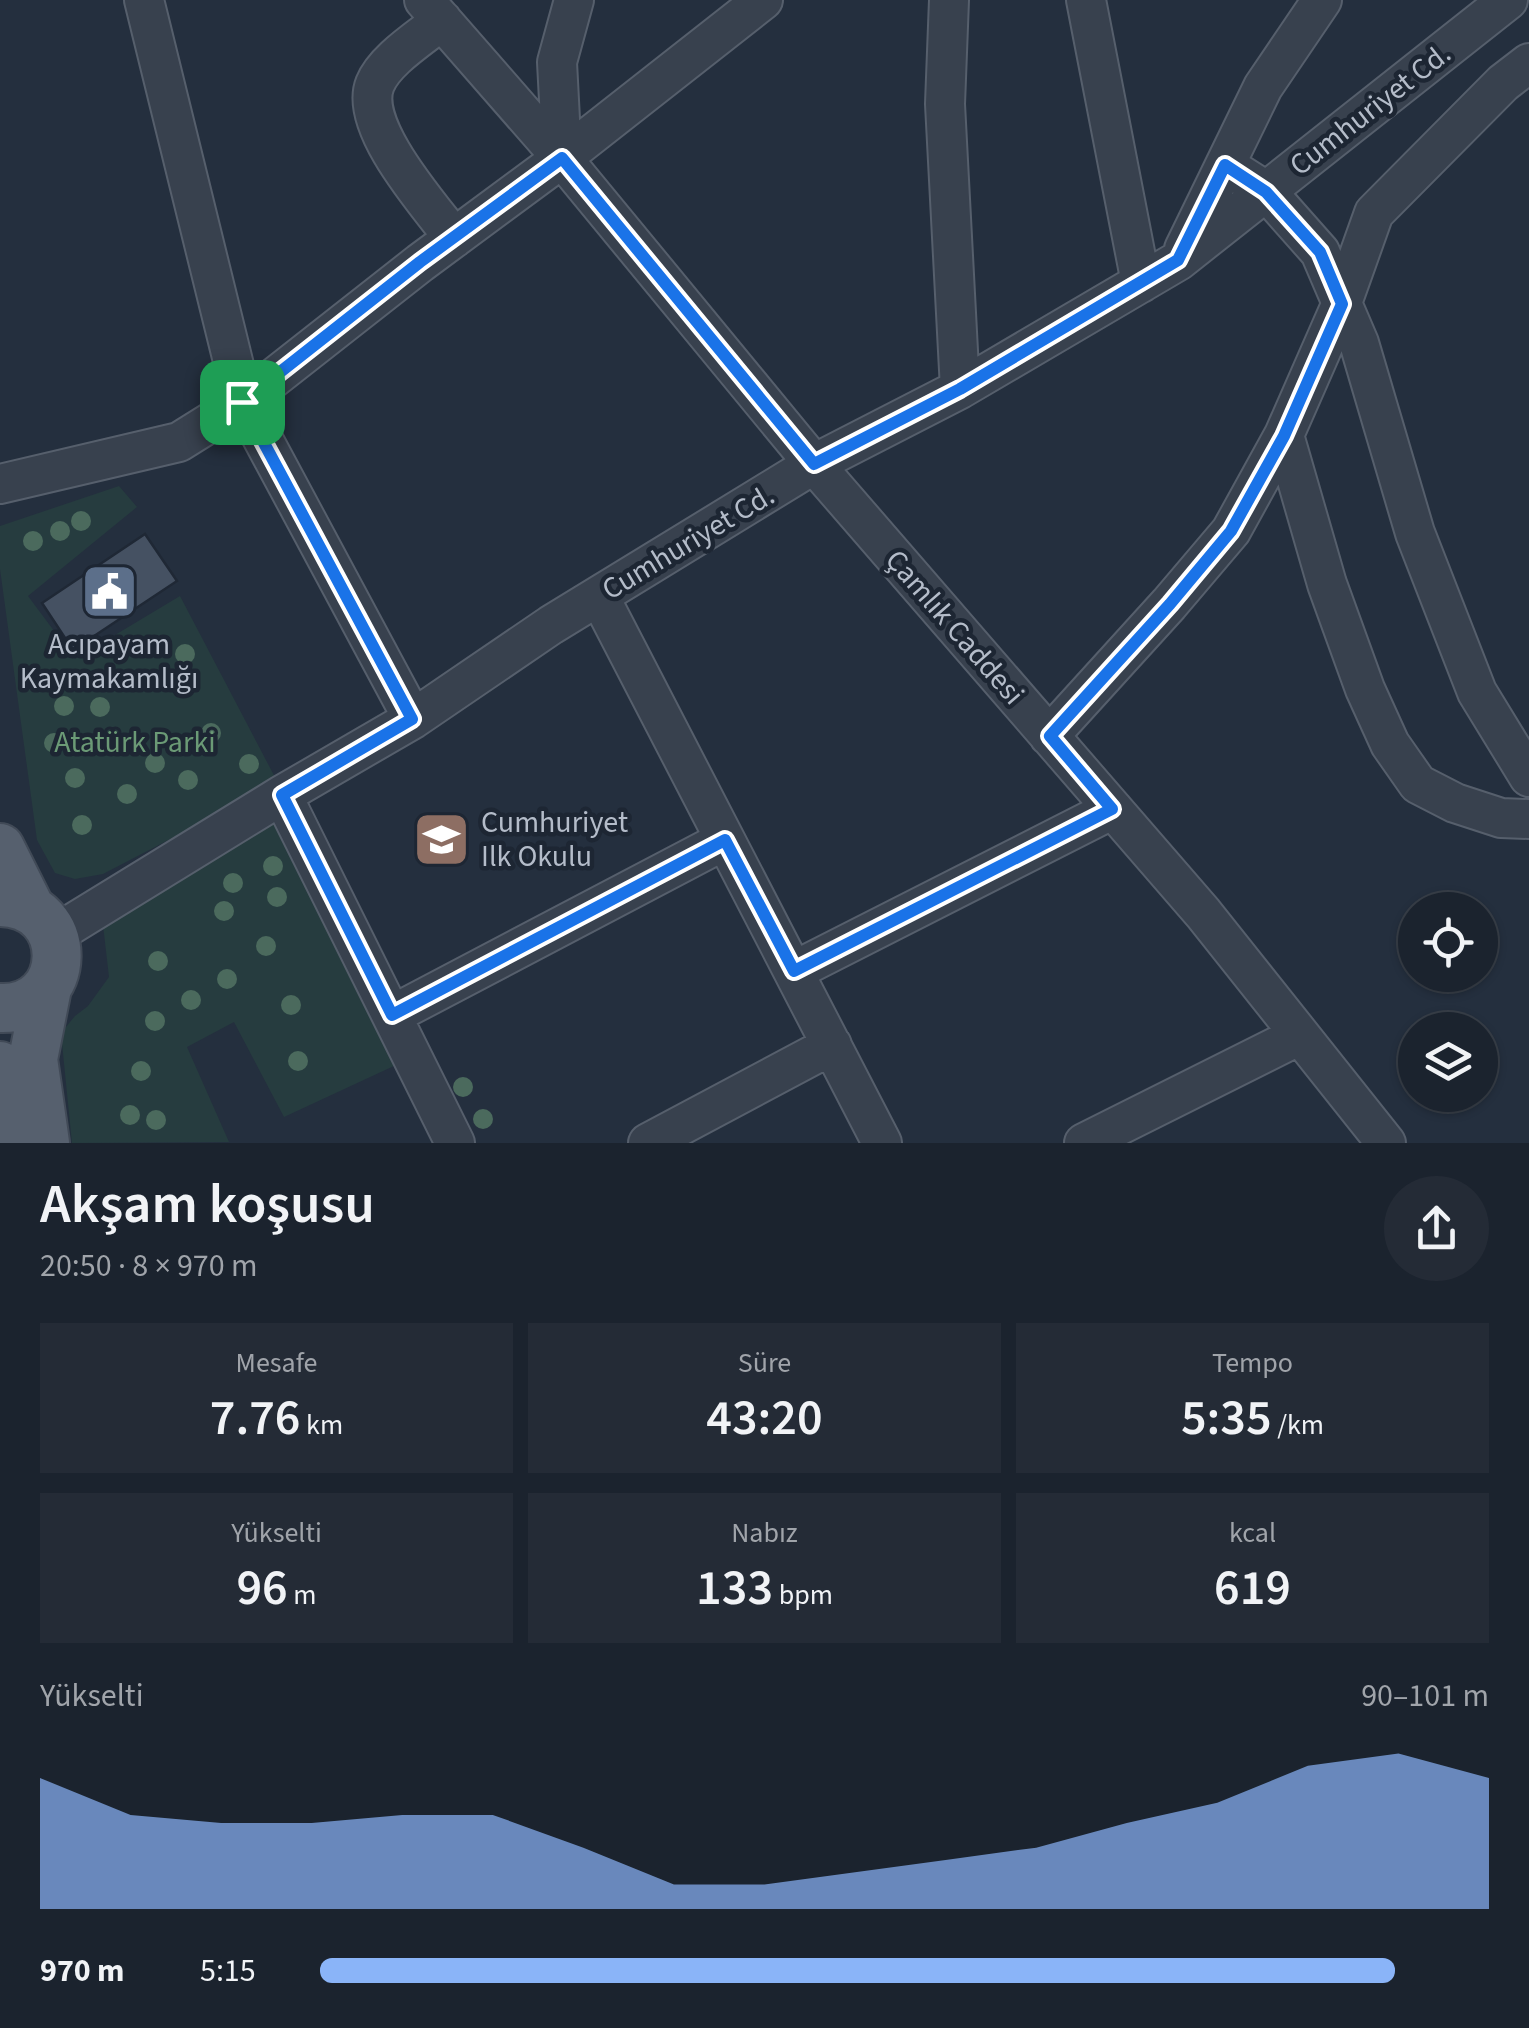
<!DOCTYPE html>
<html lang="tr">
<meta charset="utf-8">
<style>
body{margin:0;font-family:"Source Sans 3",sans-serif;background:#242b36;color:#f1f3f6;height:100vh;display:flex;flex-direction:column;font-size:38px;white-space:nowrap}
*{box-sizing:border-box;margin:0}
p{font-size:32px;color:#a0a4aa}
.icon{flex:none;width:55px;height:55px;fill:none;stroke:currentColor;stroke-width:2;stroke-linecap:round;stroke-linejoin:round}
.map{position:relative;height:1143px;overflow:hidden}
.sheet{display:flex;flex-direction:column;background:#1b232e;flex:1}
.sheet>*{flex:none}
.fabs{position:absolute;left:1398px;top:892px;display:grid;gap:20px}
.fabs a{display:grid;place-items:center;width:100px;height:100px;border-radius:50%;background:#1b232e;box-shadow:0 2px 8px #0004,0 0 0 2px #39404a;font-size:50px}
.pin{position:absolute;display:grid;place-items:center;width:85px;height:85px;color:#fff;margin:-42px;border-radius:20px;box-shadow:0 5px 15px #0006}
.round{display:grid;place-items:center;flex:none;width:105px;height:105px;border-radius:52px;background:#242b36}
.head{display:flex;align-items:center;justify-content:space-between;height:170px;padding:0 40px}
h1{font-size:55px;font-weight:600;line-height:75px}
.metrics{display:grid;grid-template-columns:repeat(3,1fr);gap:15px;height:170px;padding:10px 40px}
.metrics div{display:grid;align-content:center;border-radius:0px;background:#242b36;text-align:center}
.metrics b{font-size:50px;font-weight:600}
.metrics small{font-size:28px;font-weight:400}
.metrics p{font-size:28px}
.chart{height:280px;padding:20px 40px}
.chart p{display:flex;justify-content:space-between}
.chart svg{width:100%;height:180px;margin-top:10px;fill:#8ab4f8;opacity:.7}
ul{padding:0 40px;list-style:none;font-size:32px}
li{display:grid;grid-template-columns:160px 120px 1fr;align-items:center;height:75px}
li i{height:25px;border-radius:12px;background:#8ab4f8}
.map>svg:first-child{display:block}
.green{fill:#263c3f}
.building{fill:#455162;stroke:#1f2835;stroke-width:2.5}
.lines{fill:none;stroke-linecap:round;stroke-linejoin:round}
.minor-casing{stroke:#565f6c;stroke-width:42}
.major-casing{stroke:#414a57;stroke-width:52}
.minor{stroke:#38414e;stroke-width:38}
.major{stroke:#56606e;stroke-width:48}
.tree{fill:#4b6a5d}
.route-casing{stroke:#fff;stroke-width:20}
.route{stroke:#1a73e8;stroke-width:12}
.labels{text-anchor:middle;stroke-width:9;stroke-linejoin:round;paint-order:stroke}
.street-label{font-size:30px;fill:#b4bcc9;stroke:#1d2633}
.poi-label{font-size:30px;fill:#b4bcc9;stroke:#1d2633}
.park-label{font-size:30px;fill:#6b9a76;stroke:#1d2633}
</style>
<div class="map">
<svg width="1529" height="1143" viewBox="0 0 1529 1143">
<rect width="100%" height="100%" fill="#242f3e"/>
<path class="green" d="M119,486l18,21 -109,89 47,63 105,-63 98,187 -175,91 -28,5 -20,-6 -18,-33 -37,-271v-43z
M278,820l118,245 -112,52 -50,-95 -47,25 42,95 -157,1 -11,-110 14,-17 13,-10 21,-29 -6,-52z"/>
<path class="building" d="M145,534l32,47 -104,69 -31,-47z"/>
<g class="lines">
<defs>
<path id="minor" d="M144,0l99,402 170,317
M424,0l138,158 252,306 389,449 183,230
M949,0l-4,104 15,285
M1086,0l55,283
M442,20c-20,17 -57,39 -67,64 -17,42 54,121 79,154
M562,158l-5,-96 17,-62
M1225,165l41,26 54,61 39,91 56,190 62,159 52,85
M1184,249l79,-162 59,-87
M1284,435l43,149 38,105 25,55 28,40 37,19 46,15 28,1
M0,484l179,-42 64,-40 177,-139 142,-105 201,-158
M599,596l283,547
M1049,736l120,-132 62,-73 53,-96 58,-132 32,-90 129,-130 26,-20
M282,795l173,348
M54,935l228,-140 131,-76 138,-94 263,-161 146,-75 218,-128 330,-261
M794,971l319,-162
M392,1015l333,-175
M648,1143l184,-98
M1084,1143l216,-108"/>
<path id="major" d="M0,848l30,60
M0,902c77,1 74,109 0,106
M0,1066l10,77
M45,1143l-12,-84 14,-71"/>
</defs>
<use href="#minor" class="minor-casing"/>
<use href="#major" class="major-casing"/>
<use href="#minor" class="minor"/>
<use href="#major" class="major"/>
</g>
<g class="tree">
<circle cx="81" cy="521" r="10"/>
<circle cx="60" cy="531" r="10"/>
<circle cx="33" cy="541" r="10"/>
<circle cx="185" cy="654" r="10"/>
<circle cx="55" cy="683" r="10"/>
<circle cx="64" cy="706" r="10"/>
<circle cx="100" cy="707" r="10"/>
<circle cx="211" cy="733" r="10"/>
<circle cx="54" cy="743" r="10"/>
<circle cx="98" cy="743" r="10"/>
<circle cx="155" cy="763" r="10"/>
<circle cx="249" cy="764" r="10"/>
<circle cx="75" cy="778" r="10"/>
<circle cx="188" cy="780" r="10"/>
<circle cx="127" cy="794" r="10"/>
<circle cx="82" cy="825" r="10"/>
<circle cx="273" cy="866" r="10"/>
<circle cx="233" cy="883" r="10"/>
<circle cx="277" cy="897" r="10"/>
<circle cx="224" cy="911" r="10"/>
<circle cx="266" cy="946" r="10"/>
<circle cx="158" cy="961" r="10"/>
<circle cx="227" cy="979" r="10"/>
<circle cx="191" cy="1000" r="10"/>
<circle cx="291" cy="1005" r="10"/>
<circle cx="155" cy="1021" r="10"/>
<circle cx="298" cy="1061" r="10"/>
<circle cx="141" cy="1071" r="10"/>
<circle cx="463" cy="1087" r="10"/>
<circle cx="130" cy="1115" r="10"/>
<circle cx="483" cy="1119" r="10"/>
<circle cx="156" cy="1120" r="10"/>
</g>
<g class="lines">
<defs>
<path id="route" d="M562,158l252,306 146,-75 218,-129 47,-95 41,27 54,60 22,52 -58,132 -53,95 -61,73 -120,132 62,73 -318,162 -69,-131 -333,175 -110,-220 130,-76 -170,-317 178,-140z"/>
</defs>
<use href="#route" class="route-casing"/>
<use href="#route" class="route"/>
</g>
<defs>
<symbol id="civic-square" viewBox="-11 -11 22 22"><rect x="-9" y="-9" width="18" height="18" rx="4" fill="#5c6f8a" stroke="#1d2633"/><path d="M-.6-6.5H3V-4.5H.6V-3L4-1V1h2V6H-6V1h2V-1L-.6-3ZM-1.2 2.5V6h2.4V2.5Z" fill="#fff"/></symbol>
<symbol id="school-square" viewBox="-11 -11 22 22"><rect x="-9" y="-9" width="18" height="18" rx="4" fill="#8d6e63" stroke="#1d2633"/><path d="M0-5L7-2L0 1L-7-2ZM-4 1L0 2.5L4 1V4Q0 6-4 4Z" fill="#fff"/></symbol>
</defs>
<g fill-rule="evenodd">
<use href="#civic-square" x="78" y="560" width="63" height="63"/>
<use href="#school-square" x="410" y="808" width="63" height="63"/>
</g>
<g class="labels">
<g class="street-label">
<text transform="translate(1370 109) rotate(-38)" y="10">Cumhuriyet Cd.</text>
<text transform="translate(688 542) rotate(-31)" y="10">Cumhuriyet Cd.</text>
<text transform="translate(955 627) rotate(49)" y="10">Çamlık Caddesi</text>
</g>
<g class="poi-label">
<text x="109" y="654">Acıpayam<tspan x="109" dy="34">Kaymakamlığı</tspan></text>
<text x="481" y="832" text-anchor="start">Cumhuriyet<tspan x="481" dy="34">Ilk Okulu</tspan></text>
</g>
<g class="park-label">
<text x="135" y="752">Atatürk Parki</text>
</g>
</g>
</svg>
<div class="fabs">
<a><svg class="icon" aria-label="locate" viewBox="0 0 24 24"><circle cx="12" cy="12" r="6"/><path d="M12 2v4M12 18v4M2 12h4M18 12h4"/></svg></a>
<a><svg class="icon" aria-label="layers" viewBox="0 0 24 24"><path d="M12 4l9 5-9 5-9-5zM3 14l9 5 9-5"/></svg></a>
</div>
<div class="pin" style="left:242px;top:402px;background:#1e9e55"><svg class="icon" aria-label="arrive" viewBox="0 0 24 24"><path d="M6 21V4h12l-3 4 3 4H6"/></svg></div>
</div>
<section class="sheet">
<div class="head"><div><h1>Akşam koşusu</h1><p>20:50 · 8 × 970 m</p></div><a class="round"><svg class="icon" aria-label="share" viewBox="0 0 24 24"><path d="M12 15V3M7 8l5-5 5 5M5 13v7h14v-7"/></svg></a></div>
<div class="metrics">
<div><p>Mesafe</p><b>7.76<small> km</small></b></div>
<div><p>Süre</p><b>43:20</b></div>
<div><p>Tempo</p><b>5:35<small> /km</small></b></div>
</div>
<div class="metrics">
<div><p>Yükselti</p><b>96<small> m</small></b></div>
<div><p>Nabız</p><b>133<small> bpm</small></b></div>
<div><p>kcal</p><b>619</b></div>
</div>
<div class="chart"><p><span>Yükselti</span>90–101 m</p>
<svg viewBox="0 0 160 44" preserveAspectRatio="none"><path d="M0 44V12L10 21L20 23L30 23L40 21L50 21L60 29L70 38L80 38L90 35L100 32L110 29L120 23L130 18L140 9L150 6L160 12V44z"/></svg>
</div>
<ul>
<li><b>970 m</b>5:15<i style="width:92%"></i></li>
</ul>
</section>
